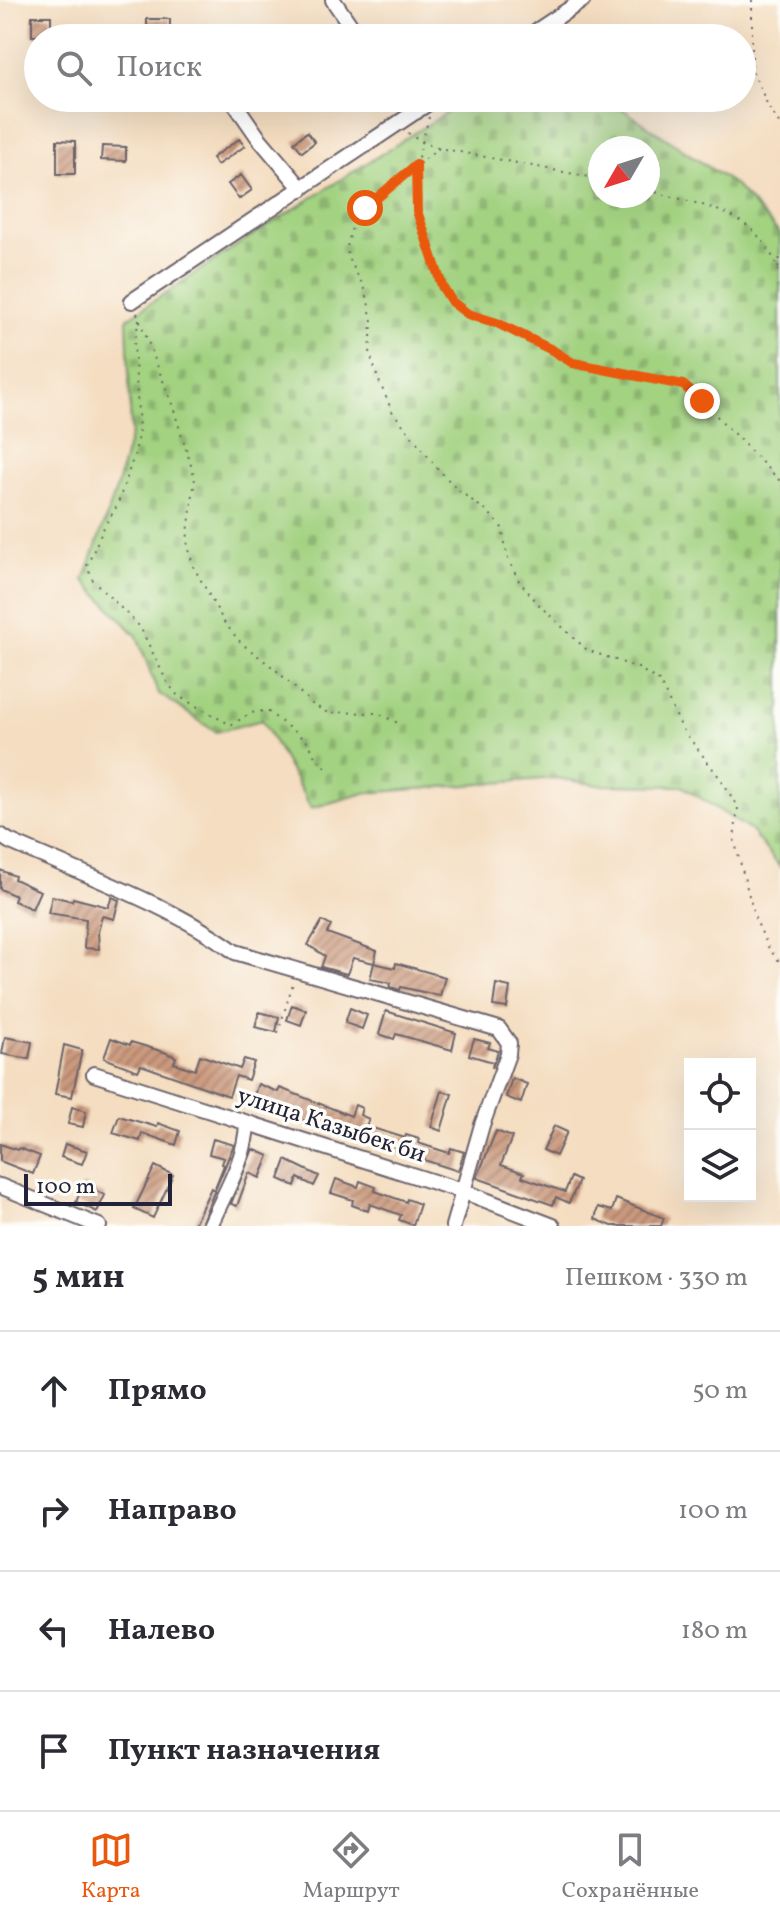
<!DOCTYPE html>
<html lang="ru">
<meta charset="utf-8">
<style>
:root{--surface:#fff;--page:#f2f2f3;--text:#2b2b33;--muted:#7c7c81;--line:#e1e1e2;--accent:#ea580c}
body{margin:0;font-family:Vollkorn,serif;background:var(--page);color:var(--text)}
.controls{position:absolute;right:24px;bottom:24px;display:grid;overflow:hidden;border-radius:0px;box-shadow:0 8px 32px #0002}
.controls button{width:72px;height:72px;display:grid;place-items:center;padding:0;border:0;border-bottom:2px solid var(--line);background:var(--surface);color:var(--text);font:40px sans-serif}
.compass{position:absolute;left:588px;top:136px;width:72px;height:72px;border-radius:50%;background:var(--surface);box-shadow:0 8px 32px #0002;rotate:231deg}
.scale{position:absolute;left:24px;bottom:20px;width:148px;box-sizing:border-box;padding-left:8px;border:4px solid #22223b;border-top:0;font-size:22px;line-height:28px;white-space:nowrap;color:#22223b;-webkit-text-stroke:6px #fdfcf7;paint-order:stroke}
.stop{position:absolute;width:24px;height:24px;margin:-18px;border:6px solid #ea580c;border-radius:50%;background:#fff}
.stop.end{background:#ea580c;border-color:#fff;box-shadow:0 2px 8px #0008}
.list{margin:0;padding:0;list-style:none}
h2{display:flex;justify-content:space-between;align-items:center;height:104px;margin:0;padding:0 32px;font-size:34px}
h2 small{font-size:26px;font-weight:400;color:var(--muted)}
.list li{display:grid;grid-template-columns:52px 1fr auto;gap:24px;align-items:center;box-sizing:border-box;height:120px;padding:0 32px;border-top:2px solid var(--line)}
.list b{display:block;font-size:30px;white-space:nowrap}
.list em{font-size:26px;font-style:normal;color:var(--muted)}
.icon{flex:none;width:44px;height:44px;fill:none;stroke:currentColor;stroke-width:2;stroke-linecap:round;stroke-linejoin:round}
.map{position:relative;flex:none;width:780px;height:1226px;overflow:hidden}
.search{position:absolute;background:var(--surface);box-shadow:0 8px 32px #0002;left:24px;right:24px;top:24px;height:88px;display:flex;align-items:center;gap:20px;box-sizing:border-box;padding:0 28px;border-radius:44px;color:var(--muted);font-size:30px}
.sheet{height:584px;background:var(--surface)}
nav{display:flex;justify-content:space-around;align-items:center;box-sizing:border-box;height:112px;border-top:2px solid var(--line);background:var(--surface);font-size:22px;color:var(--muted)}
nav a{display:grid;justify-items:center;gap:4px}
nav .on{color:var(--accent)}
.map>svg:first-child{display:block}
</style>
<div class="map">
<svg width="780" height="1226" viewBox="0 0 780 1226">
<defs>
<pattern id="cemetery-stones" width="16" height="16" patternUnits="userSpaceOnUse" patternTransform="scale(2)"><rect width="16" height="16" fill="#a3d281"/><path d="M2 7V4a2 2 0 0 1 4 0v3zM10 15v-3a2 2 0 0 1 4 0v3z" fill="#8cb470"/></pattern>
<pattern id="building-hatch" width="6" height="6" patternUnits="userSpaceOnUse" patternTransform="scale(2)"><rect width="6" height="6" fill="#cb997d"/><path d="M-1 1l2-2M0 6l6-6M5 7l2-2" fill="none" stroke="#a47c68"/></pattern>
</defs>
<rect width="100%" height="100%" fill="#fdfcf7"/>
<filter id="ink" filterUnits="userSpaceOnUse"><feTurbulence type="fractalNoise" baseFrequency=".0125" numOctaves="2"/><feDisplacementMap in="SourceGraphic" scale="16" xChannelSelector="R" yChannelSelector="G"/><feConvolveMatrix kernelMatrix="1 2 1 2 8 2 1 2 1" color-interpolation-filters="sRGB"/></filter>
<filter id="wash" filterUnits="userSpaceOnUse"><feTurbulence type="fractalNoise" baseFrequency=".006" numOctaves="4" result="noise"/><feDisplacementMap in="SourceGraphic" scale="32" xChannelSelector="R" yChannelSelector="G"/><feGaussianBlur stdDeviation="1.8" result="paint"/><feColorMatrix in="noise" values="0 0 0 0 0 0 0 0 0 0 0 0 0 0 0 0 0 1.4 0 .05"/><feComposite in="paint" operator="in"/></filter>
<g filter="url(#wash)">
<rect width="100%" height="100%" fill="#f4ddc0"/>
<path fill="url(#cemetery-stones)" stroke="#627a5e" stroke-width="2" fill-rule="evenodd" d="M 470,98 L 606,98 L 735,185 L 780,234 L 780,867 L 751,831 L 682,786 L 598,785 L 556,778 L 365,793 L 311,808 L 262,720 L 216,732 L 158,693 L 137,636 L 84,580 L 115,493 L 131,433 L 127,319 L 242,242 ZM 600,148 L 648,148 L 648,196 L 600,196 Z"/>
<g id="blocks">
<path fill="url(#building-hatch)" d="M 32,16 L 51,16 L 51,36 L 32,36 Z
M 147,19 L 170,19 L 170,35 L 147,38 Z
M 307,132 L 315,142 L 302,152 L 294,142 Z
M 239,139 L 245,146 L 217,165 L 212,158 Z
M 57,140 L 75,141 L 75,174 L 57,174 Z
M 102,146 L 126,147 L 126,161 L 101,160 Z
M 241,175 L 252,190 L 239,199 L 228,184 Z
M 0,870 L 15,876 L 14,879 L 40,891 L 32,909 L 14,901 L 16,896 L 0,889 Z
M 52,896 L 72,901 L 73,898 L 108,907 L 112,897 L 119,900 L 114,919 L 102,916 L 98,932 L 99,949 L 84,948 L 86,919 L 48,913 Z
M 322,921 L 331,926 L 327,933 L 377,951 L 374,963 L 395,968 L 396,963 L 445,977 L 440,996 L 401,987 L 400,990 L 390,987 L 391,983 L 370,979 L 374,963 L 353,958 L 347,974 L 321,967 L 325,956 L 308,945 Z
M 496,984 L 510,987 L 507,1008 L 493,1006 Z
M 292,1005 L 306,1010 L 301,1025 L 287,1020 Z
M 350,1008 L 367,1015 L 362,1029 L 345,1023 Z
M 386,1011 L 456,1033 L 452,1050 L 396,1034 L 394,1039 L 379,1034 Z
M 259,1012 L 279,1017 L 276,1032 L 255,1027 Z
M 5,1037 L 32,1042 L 29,1059 L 2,1054 Z
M 111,1038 L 130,1045 L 131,1042 L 164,1052 L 176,1057 L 174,1063 L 195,1070 L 200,1055 L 240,1069 L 244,1059 L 254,1062 L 248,1080 L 236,1076 L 229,1096 L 141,1065 L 138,1071 L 104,1058 Z
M 474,1039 L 490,1043 L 488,1048 L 498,1051 L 492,1068 L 493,1062 L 469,1055 Z
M 64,1045 L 82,1050 L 72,1097 L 55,1094 Z
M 512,1078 L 527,1084 L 521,1103 L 506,1097 Z
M 258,1084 L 278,1092 L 280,1088 L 351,1116 L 355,1105 L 362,1108 L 360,1115 L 369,1119 L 366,1126 L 405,1138 L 406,1135 L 419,1139 L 418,1143 L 449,1153 L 451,1148 L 464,1152 L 458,1171 L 319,1126 L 295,1117 L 297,1113 L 269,1100 L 267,1108 L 251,1103 Z
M 442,1091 L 452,1094 L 441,1131 L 431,1127 Z
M 72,1107 L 86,1111 L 83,1127 L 68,1124 Z
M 119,1116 L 157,1127 L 158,1123 L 180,1131 L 176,1145 L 142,1133 L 140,1141 L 113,1133 Z
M 554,1126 L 567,1132 L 556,1156 L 543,1150 Z
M 496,1131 L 512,1137 L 501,1165 L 524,1173 L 522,1177 L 565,1192 L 571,1177 L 579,1181 L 569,1203 L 556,1197 L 553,1205 L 477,1178 Z
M 213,1139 L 234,1145 L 233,1147 L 200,1226 L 193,1226 L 211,1188 L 214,1190 L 224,1165 L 222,1164 L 224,1158 L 209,1154 Z
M 0,1144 L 18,1150 L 19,1148 L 40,1156 L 33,1174 L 0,1161 Z
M 65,1144 L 87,1151 L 82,1164 L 61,1157 Z
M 253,1149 L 269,1156 L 260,1178 L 249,1173 L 237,1206 L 231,1204 Z
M 286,1160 L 319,1176 L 314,1186 L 298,1178 L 295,1186 L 279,1179 Z
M 155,1166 L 173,1175 L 153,1218 L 134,1209 Z
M 336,1179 L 358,1187 L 360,1181 L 376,1187 L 375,1191 L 406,1202 L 407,1199 L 420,1204 L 413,1225 L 399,1220 L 401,1215 L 370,1204 L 368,1211 L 352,1205 L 353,1200 L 331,1193 Z
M 83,1185 L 105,1195 L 97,1212 L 76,1202 Z
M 616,1199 L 664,1218 L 661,1226 L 612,1226 L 595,1219 L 598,1207 L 612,1211 Z"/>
</g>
</g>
<g filter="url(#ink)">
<use href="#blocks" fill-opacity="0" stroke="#6c636a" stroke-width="2"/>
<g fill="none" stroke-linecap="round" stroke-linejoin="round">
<defs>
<path id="minor" d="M 333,0 L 359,38
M 526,38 L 583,0
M 231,98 L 258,137 L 302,189
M 401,98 L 416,112
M 132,301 L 436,98
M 0,835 L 9,841 C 82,874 172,905 235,952 L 499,1029 L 509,1043 L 508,1054 L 482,1125 L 453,1226
M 94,1074 L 462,1191 L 553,1226
M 0,1186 L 99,1226
M 210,1226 C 224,1193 246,1160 247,1123"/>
</defs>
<use href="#minor" stroke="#6c636a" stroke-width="18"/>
<path stroke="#6c636a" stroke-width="2" stroke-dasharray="2 6" stroke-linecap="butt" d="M 752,0 L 752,70 L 769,108 L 780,125
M 429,117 L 416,165 L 417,211 L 442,286 L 452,302 L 468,314 L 497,323 L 552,350 L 573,363 L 683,385 L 702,401 L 780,481
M 408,133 L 421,142 L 439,148 L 600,179
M 439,148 L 365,208 L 352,227 L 347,247 L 348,257 L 366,291 L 372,321 L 370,354 L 379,381 L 392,411 L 438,469 L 458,490 L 489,513 L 502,528 L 508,559 L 519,581 L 541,607 L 587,650 L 638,668 L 659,681 L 683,730 L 723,782 L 738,808 L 734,839 L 755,918 L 769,949 L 780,962
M 648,190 C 704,207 762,210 780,277
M 778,268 L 780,257
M 137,313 L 172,404 L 195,478 L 187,541 L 193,566 L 224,622 L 241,643 L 275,669 L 312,704 L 326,712 L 377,713 L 402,725
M 139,319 L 134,345 L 139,429 L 135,453 L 117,506 L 104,527 L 87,566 L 92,579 L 140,627 L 167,682 L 178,696 L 231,725 L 251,713 L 267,711 L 309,743 L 315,757 L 328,769
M 278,1033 L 293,983"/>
<use href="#minor" stroke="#fff" stroke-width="14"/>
</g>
</g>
<g fill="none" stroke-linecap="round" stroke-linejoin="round" filter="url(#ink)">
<path stroke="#ea580c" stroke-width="10" d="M 365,208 L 416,165 L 417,211 L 442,286 L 452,302 L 468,314 L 497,323 L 552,350 L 573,363 L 683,385 L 702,401"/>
</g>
<g text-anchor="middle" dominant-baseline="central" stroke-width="7" stroke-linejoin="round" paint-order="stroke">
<g font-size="24" fill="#22223b" stroke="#fdfcf7">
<text transform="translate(331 1126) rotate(18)">улица Казыбек би</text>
</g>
</g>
</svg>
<div class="controls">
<button><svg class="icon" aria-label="locate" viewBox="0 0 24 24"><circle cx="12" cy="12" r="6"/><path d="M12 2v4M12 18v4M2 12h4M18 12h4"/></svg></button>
<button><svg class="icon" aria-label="layers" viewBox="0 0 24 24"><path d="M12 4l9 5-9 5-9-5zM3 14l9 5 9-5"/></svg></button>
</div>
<svg class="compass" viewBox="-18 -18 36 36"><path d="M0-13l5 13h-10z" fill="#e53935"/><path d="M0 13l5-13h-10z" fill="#7c7c81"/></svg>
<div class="scale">100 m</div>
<div class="stop" style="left:365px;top:208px"></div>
<div class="stop end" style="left:702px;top:401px"></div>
<div class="search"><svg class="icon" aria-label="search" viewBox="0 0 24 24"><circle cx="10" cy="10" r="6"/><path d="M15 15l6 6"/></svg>Поиск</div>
</div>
<section class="sheet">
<h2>5 мин<small>Пешком · 330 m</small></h2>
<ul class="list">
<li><svg class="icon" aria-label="ahead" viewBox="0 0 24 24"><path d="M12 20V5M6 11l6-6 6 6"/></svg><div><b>Прямо</b></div><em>50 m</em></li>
<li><svg class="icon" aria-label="right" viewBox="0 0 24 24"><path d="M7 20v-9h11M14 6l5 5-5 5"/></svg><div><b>Направо</b></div><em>100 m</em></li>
<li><svg class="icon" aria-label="left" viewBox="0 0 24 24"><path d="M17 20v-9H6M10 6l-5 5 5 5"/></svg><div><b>Налево</b></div><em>180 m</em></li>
<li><svg class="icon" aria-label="arrive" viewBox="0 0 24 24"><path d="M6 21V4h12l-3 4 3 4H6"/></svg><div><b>Пункт назначения</b></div></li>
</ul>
</section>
<nav>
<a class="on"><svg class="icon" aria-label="map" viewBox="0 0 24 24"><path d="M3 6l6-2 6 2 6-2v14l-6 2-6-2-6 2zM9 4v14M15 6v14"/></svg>Карта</a>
<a><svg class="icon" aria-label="directions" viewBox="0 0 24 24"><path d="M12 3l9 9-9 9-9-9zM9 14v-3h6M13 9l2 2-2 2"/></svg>Маршрут</a>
<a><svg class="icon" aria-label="saved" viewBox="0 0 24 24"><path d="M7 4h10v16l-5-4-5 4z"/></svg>Сохранённые</a>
</nav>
